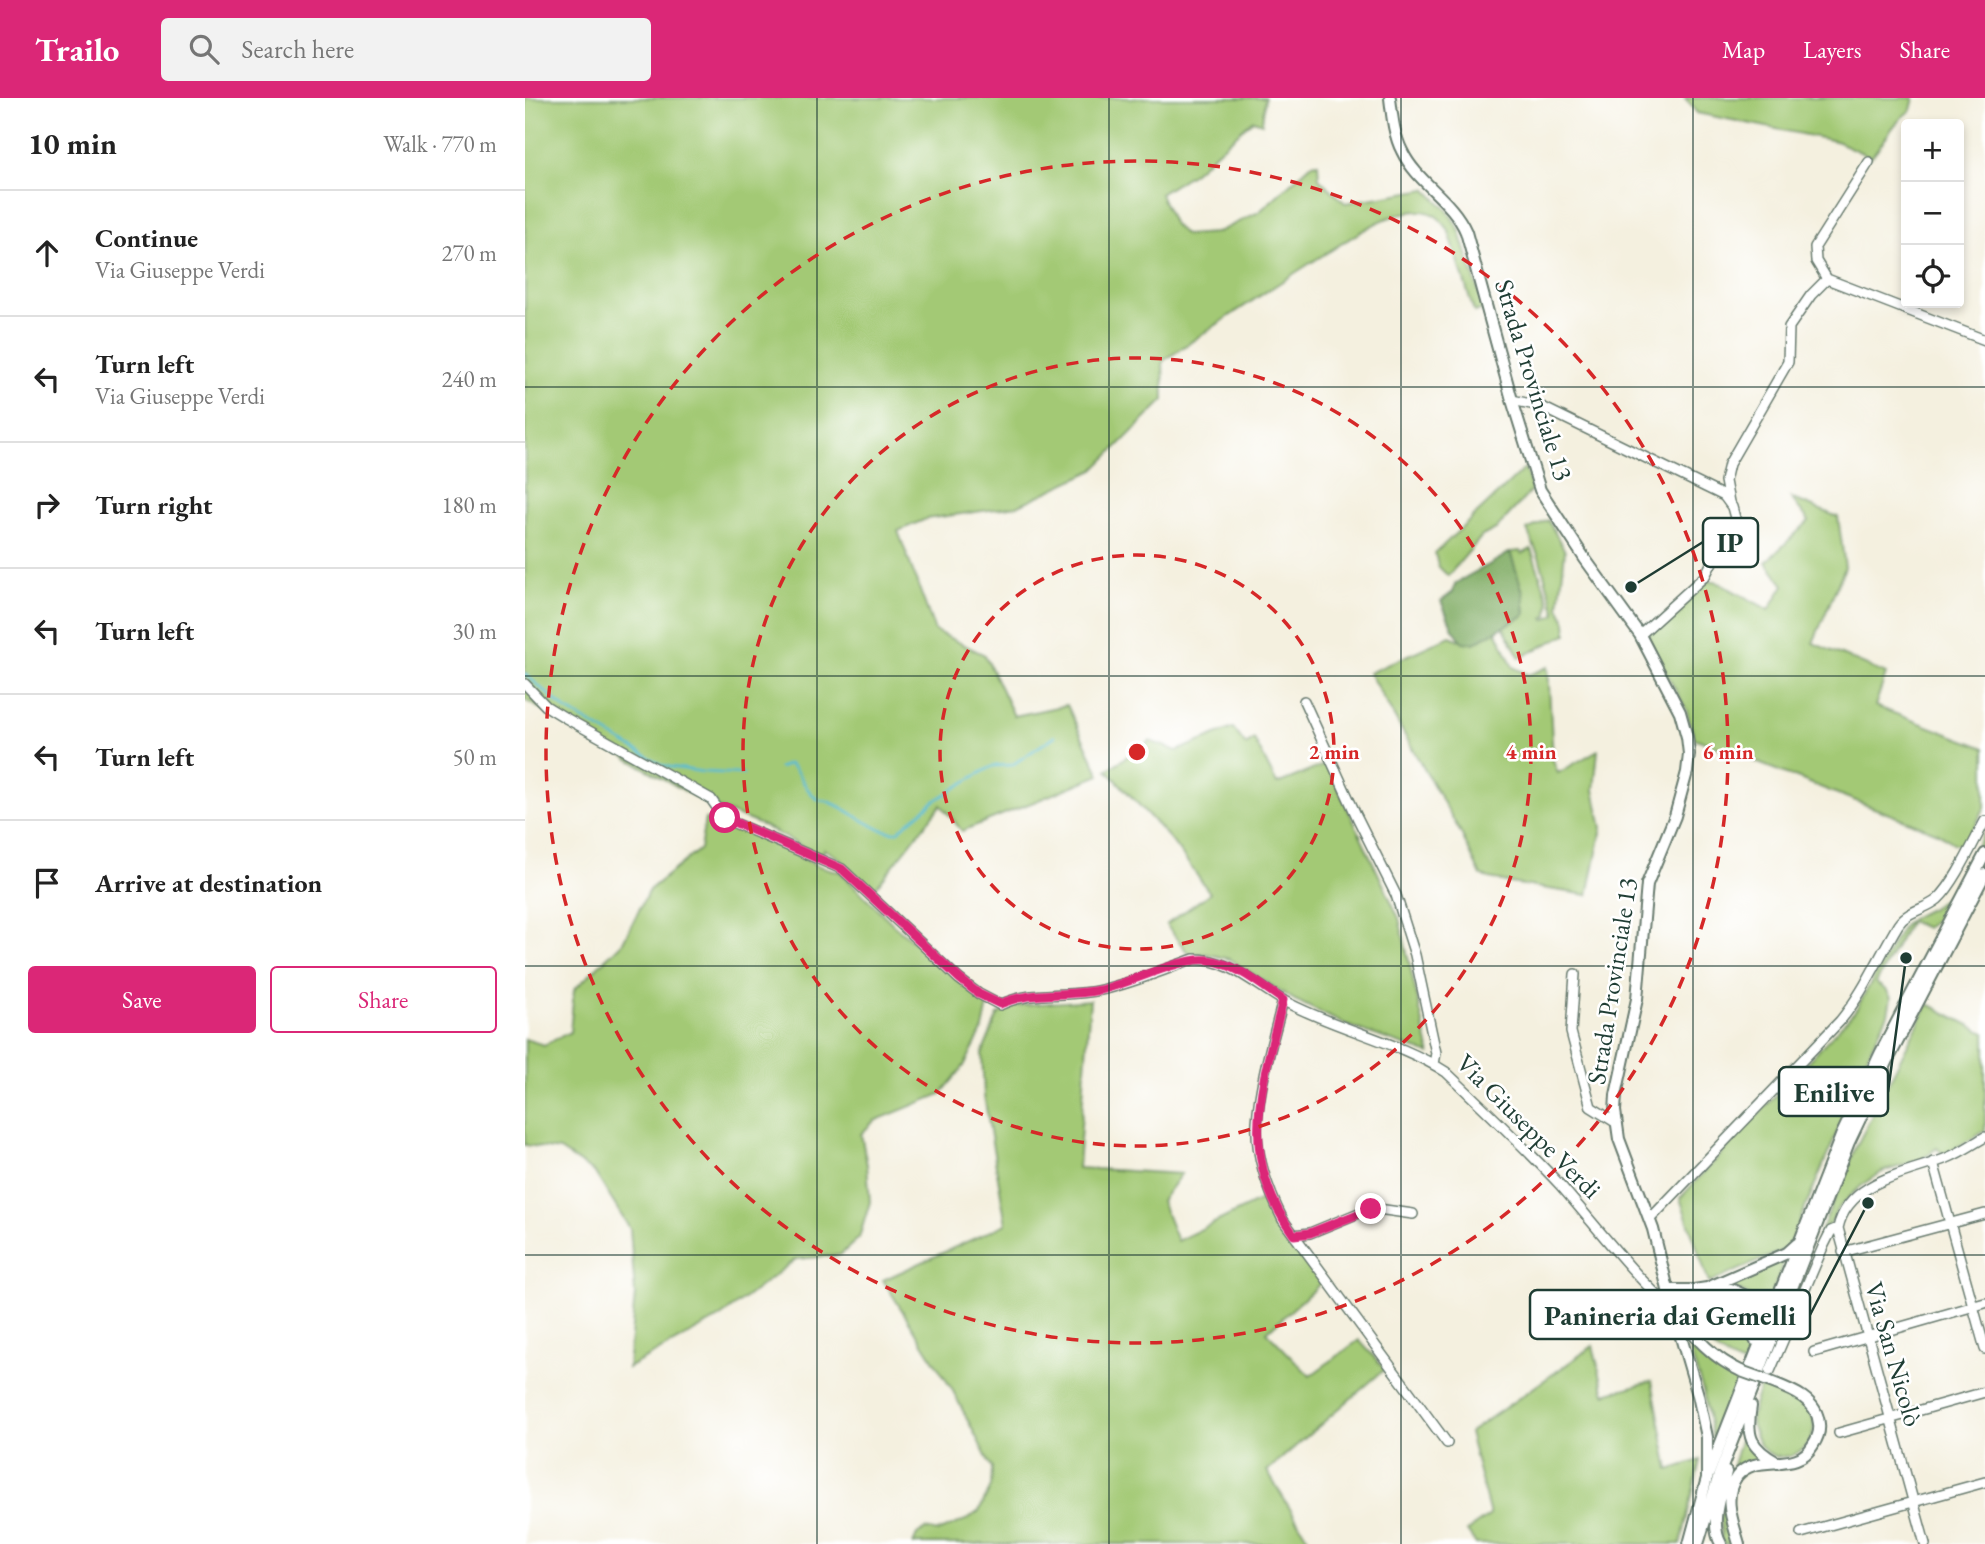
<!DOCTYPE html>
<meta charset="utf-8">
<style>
:root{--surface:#fff;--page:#f2f2f2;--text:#222;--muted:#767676;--line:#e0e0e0;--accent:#db2777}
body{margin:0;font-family:"EB Garamond",serif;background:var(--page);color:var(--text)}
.controls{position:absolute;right:21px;top:21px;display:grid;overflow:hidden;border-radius:7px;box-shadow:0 4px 10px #0003}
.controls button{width:63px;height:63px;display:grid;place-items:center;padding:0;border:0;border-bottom:2px solid var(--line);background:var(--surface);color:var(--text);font:35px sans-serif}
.stop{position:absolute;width:21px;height:21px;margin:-16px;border:5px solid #db2777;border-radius:50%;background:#fff}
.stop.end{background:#db2777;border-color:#fff;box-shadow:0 2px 7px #0008}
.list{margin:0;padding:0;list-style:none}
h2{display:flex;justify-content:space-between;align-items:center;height:91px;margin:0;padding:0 28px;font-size:30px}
h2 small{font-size:23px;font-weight:400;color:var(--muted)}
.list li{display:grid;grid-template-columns:46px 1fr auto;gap:21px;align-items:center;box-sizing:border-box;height:126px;padding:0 28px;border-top:2px solid var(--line)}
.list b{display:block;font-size:26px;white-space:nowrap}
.list p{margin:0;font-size:23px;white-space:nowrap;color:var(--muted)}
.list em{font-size:23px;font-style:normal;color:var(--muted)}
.actions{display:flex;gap:14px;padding:21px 28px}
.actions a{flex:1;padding:16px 0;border:2px solid var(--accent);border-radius:7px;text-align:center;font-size:24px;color:var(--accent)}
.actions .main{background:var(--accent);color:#fff}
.icon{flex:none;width:38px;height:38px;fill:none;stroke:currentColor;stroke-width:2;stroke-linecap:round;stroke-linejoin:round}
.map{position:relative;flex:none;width:1460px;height:1446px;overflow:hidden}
header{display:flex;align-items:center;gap:42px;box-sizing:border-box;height:98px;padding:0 35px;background:var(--accent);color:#fff}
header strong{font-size:33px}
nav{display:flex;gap:38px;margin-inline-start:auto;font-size:24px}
.search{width:490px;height:63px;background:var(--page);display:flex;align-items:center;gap:18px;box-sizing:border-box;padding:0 24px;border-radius:7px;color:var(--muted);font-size:26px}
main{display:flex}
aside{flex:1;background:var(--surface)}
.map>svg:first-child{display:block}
</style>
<header>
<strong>Trailo</strong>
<div class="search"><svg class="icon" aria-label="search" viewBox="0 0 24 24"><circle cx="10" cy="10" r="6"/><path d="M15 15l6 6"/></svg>Search here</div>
<nav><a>Map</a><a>Layers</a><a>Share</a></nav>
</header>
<main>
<aside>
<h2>10 min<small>Walk · 770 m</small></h2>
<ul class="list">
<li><svg class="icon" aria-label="ahead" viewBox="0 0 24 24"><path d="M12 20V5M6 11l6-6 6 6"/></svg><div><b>Continue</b><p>Via Giuseppe Verdi</p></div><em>270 m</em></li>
<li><svg class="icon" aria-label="left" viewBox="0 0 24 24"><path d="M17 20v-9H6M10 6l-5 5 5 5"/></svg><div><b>Turn left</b><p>Via Giuseppe Verdi</p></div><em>240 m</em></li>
<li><svg class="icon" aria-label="right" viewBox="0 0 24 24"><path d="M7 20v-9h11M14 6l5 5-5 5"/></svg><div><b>Turn right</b></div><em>180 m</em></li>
<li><svg class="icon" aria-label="left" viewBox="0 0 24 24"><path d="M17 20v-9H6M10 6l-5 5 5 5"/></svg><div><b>Turn left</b></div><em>30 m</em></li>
<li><svg class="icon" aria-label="left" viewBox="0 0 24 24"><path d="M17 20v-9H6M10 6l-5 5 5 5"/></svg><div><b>Turn left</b></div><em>50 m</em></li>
<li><svg class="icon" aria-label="arrive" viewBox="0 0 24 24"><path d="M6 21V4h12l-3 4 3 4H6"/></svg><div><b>Arrive at destination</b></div></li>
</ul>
<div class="actions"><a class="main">Save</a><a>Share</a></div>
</aside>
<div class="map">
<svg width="1460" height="1446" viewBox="0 0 1460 1446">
<rect width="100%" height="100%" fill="#fff"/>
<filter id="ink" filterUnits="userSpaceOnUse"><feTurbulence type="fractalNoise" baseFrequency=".0143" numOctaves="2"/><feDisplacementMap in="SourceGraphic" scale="14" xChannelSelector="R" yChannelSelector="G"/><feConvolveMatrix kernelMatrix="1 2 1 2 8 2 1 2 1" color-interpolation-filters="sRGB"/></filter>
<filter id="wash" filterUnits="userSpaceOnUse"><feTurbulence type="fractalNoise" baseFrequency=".00686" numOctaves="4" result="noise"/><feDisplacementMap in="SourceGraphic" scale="28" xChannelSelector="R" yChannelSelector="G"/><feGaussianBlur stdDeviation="1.57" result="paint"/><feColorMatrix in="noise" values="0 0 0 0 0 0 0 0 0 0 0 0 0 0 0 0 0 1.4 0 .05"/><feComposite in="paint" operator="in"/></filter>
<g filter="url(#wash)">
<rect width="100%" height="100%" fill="#f4f0df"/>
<path fill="#a3c974" stroke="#618354" stroke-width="2" d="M 0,0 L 740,0 L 737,25 L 728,22 L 668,75 L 635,96 L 649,127 L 660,137 L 691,135 L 734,114 L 787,66 L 793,65 L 794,80 L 820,105 L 901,91 L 922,112 L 934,131 L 959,211 L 949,214 L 923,131 C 915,120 907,112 892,113 C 859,115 828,139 800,156 C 745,190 691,227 638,263 L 639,302 L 569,372 L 492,408 L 401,421 L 373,433 L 410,533 L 460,557 L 489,618 L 542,607 L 575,677 L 437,733 L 416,707 L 348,793 L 314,760 L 299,751 L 298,755 L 287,754 L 239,728 L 183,706 L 0,602 Z
M 1160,0 L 1389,0 L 1386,12 C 1368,24 1360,43 1346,59 L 1311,43 L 1172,15 Z
M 1000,370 L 1007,392 L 971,431 L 957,438 L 923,478 L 913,468 L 910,455 Z
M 1266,400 L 1313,419 L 1320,469 L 1288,545 L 1361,576 L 1350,608 L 1460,650 L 1460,709 L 1441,745 L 1430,746 L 1413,735 L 1169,640 L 1161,611 L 1123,542 C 1125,522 1166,496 1182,483 L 1190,483 L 1244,512 L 1259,487 L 1241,464 L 1284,423 Z
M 1023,422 L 1040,453 L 1034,508 L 1041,524 L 1042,536 L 995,560 L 978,528 L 1000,517 L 998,494 L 985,454 L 995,453 L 997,456 L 1006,451 L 1024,504 L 1023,517 L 1019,520 L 1020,522 L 1031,516 L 1014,459 L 1002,432 Z
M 971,532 L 988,569 L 1003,577 L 1023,569 L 1028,662 L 1033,675 L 1073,652 L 1069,692 L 1077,730 L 1063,797 L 985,785 L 956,778 L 936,735 L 844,575 L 925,538 C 947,548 951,544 971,532 Z
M 708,630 L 721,647 L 729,641 L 752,686 L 802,666 L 874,820 L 905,956 L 821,927 L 770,902 L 704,861 L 682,856 L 663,855 L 641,827 L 685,795 L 646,742 L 582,672 L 625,643 L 652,653 Z
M 180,721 L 228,736 L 294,768 L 315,774 L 369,827 L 463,907 L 458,931 L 439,968 L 416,996 L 349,1023 L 336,1036 L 342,1067 L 345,1104 L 334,1140 L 315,1157 L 271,1161 L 194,1220 L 103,1270 L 110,1196 L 105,1131 L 70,1075 L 35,1052 L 0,1047 L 0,941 L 19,947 L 45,934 L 49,892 L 98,844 L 124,792 L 175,751 Z
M 1460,733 L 1460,741 L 1416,817 L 1401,830 L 1385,823 L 1351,885 L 1362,893 L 1366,900 L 1363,916 L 1328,986 L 1319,1018 L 1265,1146 L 1259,1152 L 1184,1185 L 1155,1100 L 1330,913 L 1378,828 C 1388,816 1404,814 1415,804 C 1434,789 1448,754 1460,733 Z
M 565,902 L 553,1070 L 656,1076 L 636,1103 L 652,1143 L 740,1100 L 753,1124 L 797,1184 L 742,1234 L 785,1278 L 834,1242 L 860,1271 L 742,1373 L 786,1445 L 784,1446 L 388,1446 L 392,1437 L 401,1431 L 413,1434 L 443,1421 L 454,1413 L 466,1389 L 467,1370 L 428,1293 L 358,1182 L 481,1126 L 459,998 L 457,956 L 473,917 L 486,908 Z
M 1403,906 L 1460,935 L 1460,1033 L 1424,1054 L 1417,1055 L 1412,1050 L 1395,1062 L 1357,1074 L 1335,1089 L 1312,1111 L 1297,1145 L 1292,1143 L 1331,1049 Z
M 1261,1159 L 1236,1224 C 1232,1195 1222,1194 1195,1188 Z
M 1208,1194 L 1225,1206 L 1230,1227 L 1219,1267 C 1203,1262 1188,1252 1177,1238 C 1165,1224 1175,1203 1191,1196 C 1195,1194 1203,1194 1208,1194 Z
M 1158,1231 C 1173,1253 1191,1267 1214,1278 L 1189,1346 L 1178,1293 Z
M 1068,1248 L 1080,1296 L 1127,1283 L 1144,1372 L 1175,1362 L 1156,1446 L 951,1446 L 942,1433 L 965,1417 L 944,1335 Z
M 1236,1287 C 1248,1292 1266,1295 1276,1304 C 1317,1337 1250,1388 1231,1339 C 1230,1335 1226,1328 1226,1324 C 1225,1313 1233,1297 1236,1287 Z
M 1219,1329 L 1221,1338 L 1238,1361 L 1202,1387 Z
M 1199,1409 L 1210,1446 L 1199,1446 L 1196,1441 L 1196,1410 Z"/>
<path fill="#82ad66" stroke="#50754d" stroke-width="2" d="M 985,454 L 998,494 L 1000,517 L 949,545 L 938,544 L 928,531 L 916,503 L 928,494 L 930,486 C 947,474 967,467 985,454 Z"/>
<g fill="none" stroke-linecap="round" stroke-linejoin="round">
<path stroke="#55bbd3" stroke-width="2.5" d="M 0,576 L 40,611 L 139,668 L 178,674 L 218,676
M 254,670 L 264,666 C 276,674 279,691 291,700 C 298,705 294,701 302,703 C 324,710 349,735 372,734 L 408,704 L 445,681 L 468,668 L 487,667 L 530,638"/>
</g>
</g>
<g filter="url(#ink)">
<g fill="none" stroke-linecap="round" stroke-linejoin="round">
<defs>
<path id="minor" d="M 1302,181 L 1460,242
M 1302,181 L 1291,163 L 1290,149 L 1344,64
M 987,302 L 1015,308 L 1199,398 L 1207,409 L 1210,420 L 1180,478 L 1115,537
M 1204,404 L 1200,383 L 1204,366 L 1263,264 L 1264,229 L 1286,197 L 1302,181
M 0,586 L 21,608 L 39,619 L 186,701 L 200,721 L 317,771 L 434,881 L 454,896 L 475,907 C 507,891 543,900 576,892 C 607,885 638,872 669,861 C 705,861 729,886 759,903 C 811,931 873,943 921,974 C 960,1011 999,1048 1036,1088 C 1073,1130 1106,1175 1148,1212
M 779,603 L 832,719 L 871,797 L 890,857 L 911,955 L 909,966
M 1050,876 L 1046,934 L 1066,1009 L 1090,1024
M 758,902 C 748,942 735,983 732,1024 C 730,1058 743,1092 758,1122 L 922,1345
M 1408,1064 L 1460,1251
M 1125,1121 L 1315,923 C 1339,894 1353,860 1373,827 C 1383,812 1400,812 1413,801 C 1430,785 1448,745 1460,723
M 769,1137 L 785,1135 L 846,1110 L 888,1116
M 1318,1154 L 1460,1116
M 1289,1254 L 1460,1205
M 1245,1273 L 1298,1149 L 1306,1133 L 1313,1130
M 1314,1335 L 1460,1294
M 1276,1435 L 1460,1384
M 1400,1446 L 1313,1130 C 1323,1082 1384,1075 1422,1060 C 1435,1055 1448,1046 1460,1039"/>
<path id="major" d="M 865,0 C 867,17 869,38 877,53 C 892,85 927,101 941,134 L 987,302 L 1015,392 L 1060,461 L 1115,537 L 1155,614 L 1162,639 L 1164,656 L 1162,674 L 1150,718 L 1122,786 L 1112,901 L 1091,997 L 1090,1013 L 1094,1041 L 1128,1131 L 1148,1212 L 1173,1297 L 1182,1339 L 1182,1380
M 1143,1192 L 1169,1192 L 1182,1190 L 1262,1155 L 1272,1146
M 1170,1207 L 1191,1192 L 1206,1191 L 1219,1197 L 1232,1216 L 1230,1242
M 1152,1217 C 1172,1241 1188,1260 1216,1273
M 1226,1308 C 1221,1338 1225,1350 1253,1365
M 1164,1446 L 1182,1380 L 1316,1038 L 1356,954 L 1460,756
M 1173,1446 L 1194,1377 L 1324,1044 L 1365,958 L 1460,776
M 1196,1446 C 1184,1424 1196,1397 1201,1374
M 1214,1446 C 1208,1424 1197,1399 1212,1378 C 1232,1353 1271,1377 1288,1347 C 1292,1341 1295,1333 1294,1326 C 1292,1298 1260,1290 1238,1281"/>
</defs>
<use href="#minor" stroke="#6a7c70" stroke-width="12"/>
<use href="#major" stroke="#6a7c70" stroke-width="14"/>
<use href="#minor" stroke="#fff" stroke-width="9"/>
<use href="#major" stroke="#fff" stroke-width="10"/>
<defs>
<path id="major-bridge" d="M 1216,1273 L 1238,1281"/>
</defs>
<use href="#major-bridge" stroke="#6a7c70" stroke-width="14" stroke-linecap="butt"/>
<use href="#major-bridge" stroke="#fff" stroke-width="10"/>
</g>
</g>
<g fill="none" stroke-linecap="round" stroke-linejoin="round" filter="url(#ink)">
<path stroke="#db2777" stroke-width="9" d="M 200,720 L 317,771 L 435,881 L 454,896 L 475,906 C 506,892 542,899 575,892 C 603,886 658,858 683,862 C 710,865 736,887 758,902 C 737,987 711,1059 769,1137 L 785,1135 L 846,1111"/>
</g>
<path fill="none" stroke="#1f3d34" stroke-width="2" stroke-opacity="0.55" d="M 292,0 L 292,1446M 584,0 L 584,1446M 876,0 L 876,1446M 1168,0 L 1168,1446M 0,289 L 1460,289M 0,578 L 1460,578M 0,868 L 1460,868M 0,1157 L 1460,1157"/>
<g fill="none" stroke="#d62828" stroke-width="3.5" stroke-dasharray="12 9">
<circle cx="612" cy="654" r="197"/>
<circle cx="612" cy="654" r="394"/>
<circle cx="612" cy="654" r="591"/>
</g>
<g text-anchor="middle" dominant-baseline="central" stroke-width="5" stroke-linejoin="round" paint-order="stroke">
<g font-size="26" fill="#1f3d34" stroke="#fff">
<text transform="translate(1009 282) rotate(73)">Strada Provinciale 13</text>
<text transform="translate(1087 883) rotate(-81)">Strada Provinciale 13</text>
<text transform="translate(1004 1028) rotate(45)">Via Giuseppe Verdi</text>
<text transform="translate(1369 1256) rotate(74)">Via San Nicolò</text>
</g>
</g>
<circle cx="612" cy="654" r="10" fill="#d62828" stroke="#fff" stroke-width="3.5"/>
<g font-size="21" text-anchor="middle" font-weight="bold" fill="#d62828" stroke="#fff" stroke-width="5" stroke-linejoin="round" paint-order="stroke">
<text x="809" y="661">2 min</text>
<text x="1006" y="661">4 min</text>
<text x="1203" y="661">6 min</text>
</g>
<path fill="none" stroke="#1f3d34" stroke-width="2.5" d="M1106 489L1178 444M1381 860L1363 994M1343 1105L1285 1217"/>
<g fill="#1f3d34" stroke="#fff" stroke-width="2.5">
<circle cx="1106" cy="489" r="7"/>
<circle cx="1381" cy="860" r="7"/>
<circle cx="1343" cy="1105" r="7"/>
</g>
<g fill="#fff" stroke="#1f3d34" stroke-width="2.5">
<rect x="1178" y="420" width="55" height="49" rx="7"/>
<rect x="1254" y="969" width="109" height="49" rx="7"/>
<rect x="1005" y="1192" width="280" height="49" rx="7"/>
</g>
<g font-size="28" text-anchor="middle" font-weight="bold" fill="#1f3d34">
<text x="1205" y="454">IP</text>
<text x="1309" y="1004">Enilive</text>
<text x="1145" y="1227">Panineria dai Gemelli</text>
</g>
</svg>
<div class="controls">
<button>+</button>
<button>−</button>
<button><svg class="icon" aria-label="locate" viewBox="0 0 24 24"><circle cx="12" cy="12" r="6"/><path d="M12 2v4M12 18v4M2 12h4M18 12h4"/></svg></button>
</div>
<div class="stop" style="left:200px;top:720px"></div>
<div class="stop end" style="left:846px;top:1111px"></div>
</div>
</main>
